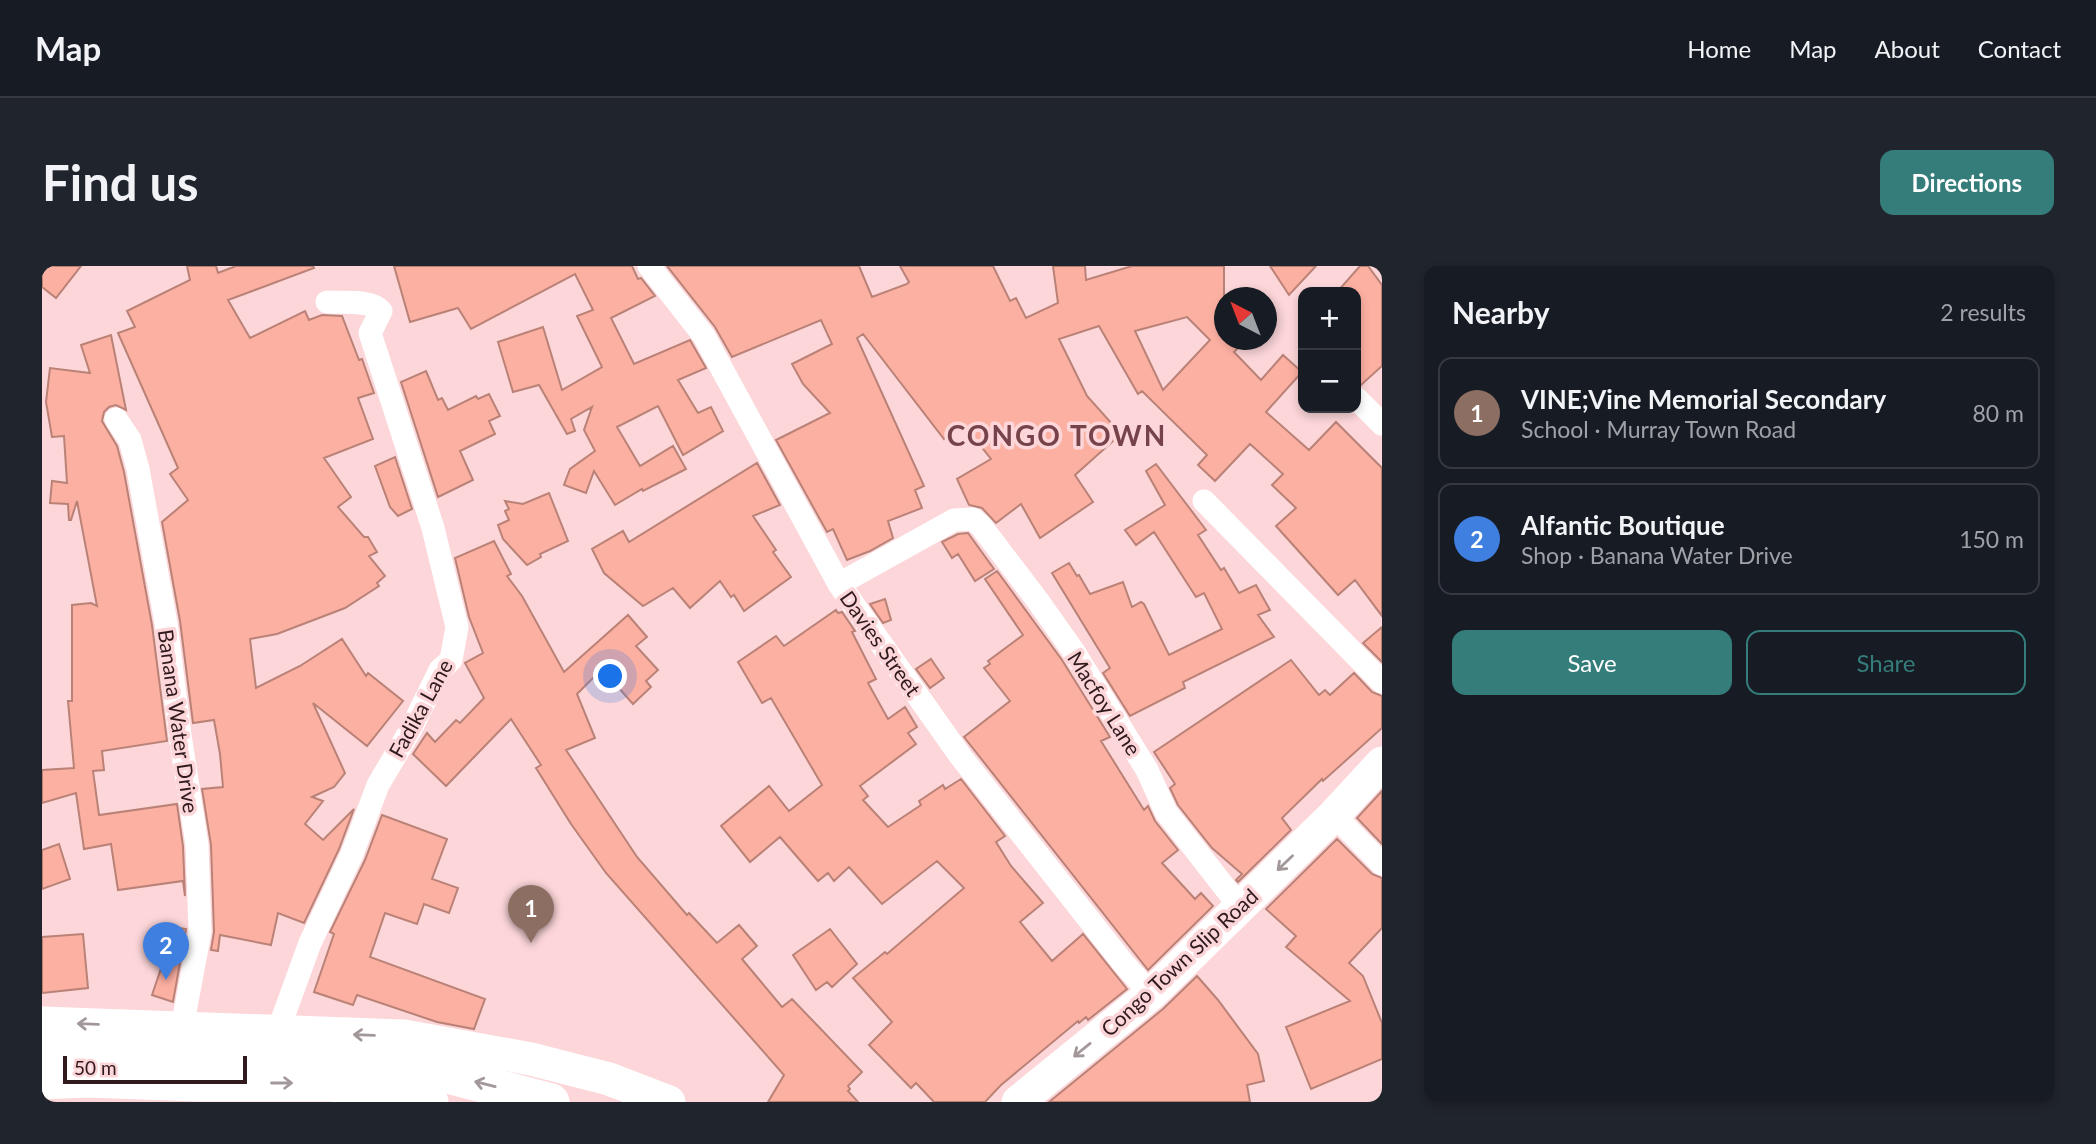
<!DOCTYPE html>
<meta charset="utf-8">
<style>
:root{--surface:#171b24;--page:#20242c;--text:#f1f3f6;--muted:#9ea1a6;--line:#363941;--accent:#357d7a}
body{margin:0;font-family:Lato,sans-serif;background:var(--page);color:var(--text)}
.controls{position:absolute;right:21px;top:21px;display:grid;overflow:hidden;border-radius:14px;box-shadow:0 4px 10px #0003}
.controls button{width:63px;height:63px;display:grid;place-items:center;padding:0;border:0;border-bottom:2px solid var(--line);background:var(--surface);color:var(--text);font:35px sans-serif}
.compass{position:absolute;left:1172px;top:21px;width:63px;height:63px;border-radius:50%;background:var(--surface);box-shadow:0 4px 10px #0003;rotate:318deg}
.scale{position:absolute;left:21px;bottom:18px;width:184px;box-sizing:border-box;padding-left:7px;border:4px solid #301a1d;border-top:0;font-size:19px;line-height:24px;white-space:nowrap;color:#301a1d;-webkit-text-stroke:5px #fcd6d9;paint-order:stroke}
.you{position:absolute;left:569px;top:411px;width:24px;height:24px;margin:-18px;border:5px solid #fff;border-radius:50%;background:#1a73e8;box-shadow:0 0 0 10px #1a73e833}
.badge{display:grid;place-items:center;width:46px;height:46px;border-radius:50%;background:var(--accent);color:#fff;font-size:23px;font-weight:700}
.pin{position:absolute;translate:-50% -58px;filter:drop-shadow(0 2px 4px #0008)}
.pin::after{content:'';position:absolute;top:37px;width:24px;height:21px;background:inherit;clip-path:polygon(0 0,100% 0,50% 100%)}
.list{margin:0;padding:0;list-style:none}
h2{display:flex;justify-content:space-between;align-items:center;height:91px;margin:0;padding:0 28px;font-size:30px}
h2 small{font-size:23px;font-weight:400;color:var(--muted)}
.list li{display:grid;grid-template-columns:46px 1fr auto;gap:21px;align-items:center;box-sizing:border-box;height:112px;margin:0 14px 14px;padding:0 14px;border:2px solid var(--line);border-radius:14px}
.list b{display:block;font-size:26px;white-space:nowrap}
.list p{margin:0;font-size:23px;white-space:nowrap;color:var(--muted)}
.list em{font-size:23px;font-style:normal;color:var(--muted)}
.actions{display:flex;gap:14px;padding:21px 28px}
.actions a{flex:1;padding:16px 0;border:2px solid var(--accent);border-radius:14px;text-align:center;font-size:24px;color:var(--accent)}
.actions .main{background:var(--accent);color:#fff}
.map{position:relative;flex:none;width:1340px;height:836px;overflow:hidden;border-radius:14px}
header{display:flex;align-items:center;gap:42px;box-sizing:border-box;height:98px;padding:0 35px;background:var(--surface);border-bottom:2px solid var(--line)}
header strong{font-size:33px}
nav{display:flex;gap:38px;margin-inline-start:auto;font-size:24px}
.intro{display:flex;align-items:center;justify-content:space-between;box-sizing:border-box;height:168px;padding:0 42px}
h1{margin:0;font-size:49px}
.button{padding:18px 32px;border-radius:14px;background:var(--accent);color:#fff;font-size:24px;font-weight:700}
main{display:flex;gap:42px;padding:0 42px}
aside{flex:1;background:var(--surface);border-radius:14px;box-shadow:0 4px 10px #0003}
.map>svg:first-child{display:block}
</style>
<header>
<strong>Map</strong>
<nav><a>Home</a><a>Map</a><a>About</a><a>Contact</a></nav>
</header>
<div class="intro"><h1>Find us</h1><a class="button">Directions</a></div>
<main>
<div class="map">
<svg width="1340" height="836" viewBox="0 0 1340 836">
<rect width="100%" height="100%" fill="#fcd6d9"/>
<path fill="#fcb0a2" stroke="#ba8277" stroke-width="2" fill-rule="evenodd" d="M 0,0 L 39,0 L 14,32 L 0,21 Z
M 145,0 L 174,0 L 176,7 L 194,0 L 271,0 L 272,2 L 186,34 L 208,72 L 263,45 L 267,54 L 280,49 L 300,50 L 317,94 L 320,93 L 332,127 L 316,132 L 331,173 L 282,192 L 309,231 L 296,241 L 322,271 L 326,271 L 335,286 L 327,290 L 343,310 L 335,317 L 337,320 L 303,342 L 235,368 L 208,373 L 214,422 L 258,400 L 300,373 L 324,410 L 326,407 L 361,435 L 325,480 L 271,437 L 303,507 L 292,521 L 270,531 L 281,535 L 263,558 L 281,574 L 312,543 L 297,583 L 262,657 L 236,647 L 229,679 L 178,669 L 176,685 L 169,684 L 172,666 L 169,579 L 160,523 L 181,521 L 178,488 L 172,454 L 151,457 L 138,355 L 120,256 L 146,234 L 128,208 L 136,202 L 76,67 L 93,61 L 85,45 L 148,14 Z
M 352,0 L 590,0 L 596,13 L 599,12 L 613,30 L 569,52 L 592,98 L 648,74 L 664,102 L 636,114 L 656,147 L 669,141 L 681,165 L 641,189 L 616,140 L 575,161 L 598,200 L 631,180 L 644,203 L 601,225 L 600,223 L 573,239 L 552,205 L 544,227 L 522,219 L 528,203 L 553,185 L 542,164 L 550,141 L 529,153 L 533,165 L 525,168 L 497,119 L 471,126 L 456,76 L 501,61 L 520,124 L 560,101 L 535,50 L 551,44 L 533,8 L 429,63 L 416,42 L 368,56 Z
M 625,0 L 817,0 L 830,31 L 865,18 L 867,16 L 858,0 L 951,0 L 968,35 L 974,32 L 984,52 L 1016,37 L 1011,0 L 1043,0 L 1044,14 L 1090,0 L 1182,0 L 1182,74 L 1204,74 L 1192,86 L 1219,114 L 1241,89 L 1260,106 L 1224,146 L 1267,184 L 1294,156 L 1340,202 L 1340,350 L 1313,314 L 1296,329 L 1234,260 L 1254,242 L 1230,219 L 1241,208 L 1208,178 L 1173,215 L 1156,199 L 1165,189 L 1100,125 L 1096,128 L 1057,60 L 1017,73 L 1045,130 L 1079,168 L 1033,209 L 1051,236 L 998,272 L 979,238 L 954,257 L 940,242 L 927,239 L 915,213 L 949,193 L 921,158 L 902,173 L 821,68 L 815,72 L 882,220 L 873,224 L 880,242 L 846,255 L 851,272 L 828,285 L 805,294 L 791,263 L 785,266 L 734,174 L 788,147 L 761,118 L 750,98 L 790,78 L 779,54 L 690,91 L 673,61 ZM 1145,51 L 1168,74 L 1121,124 L 1093,65 Z
M 1228,0 L 1274,0 L 1247,29 Z
M 1318,0 L 1326,0 L 1340,19 L 1340,100 L 1319,119 L 1314,118 L 1314,26 L 1295,26 Z
M 69,69 L 84,144 L 74,139 L 67,141 L 62,146 L 60,155 L 75,180 L 82,206 L 110,359 L 125,475 L 60,485 L 62,504 L 51,505 L 57,549 L 135,538 L 141,580 L 143,630 L 141,615 L 76,624 L 69,578 L 42,583 L 34,527 L 0,537 L 0,504 L 32,502 L 26,435 L 30,435 L 30,339 L 49,337 L 55,340 L 35,235 L 29,254 L 27,254 L 26,238 L 8,237 L 10,215 L 25,217 L 22,170 L 10,171 L 4,136 L 8,102 L 48,107 L 39,79 Z
M 384,105 L 396,134 L 400,132 L 406,144 L 434,130 L 436,133 L 447,128 L 458,150 L 447,155 L 453,168 L 418,185 L 431,214 L 396,231 L 359,116 Z
M 353,191 L 370,243 L 356,250 L 348,241 L 333,200 Z
M 715,197 L 738,239 L 711,250 L 734,284 L 731,286 L 749,311 L 702,345 L 692,329 L 689,331 L 678,315 L 648,342 L 631,322 L 601,340 L 562,307 L 550,283 L 581,265 L 587,276 Z
M 1114,198 L 1164,264 L 1156,269 L 1179,304 L 1182,302 L 1197,327 L 1214,319 L 1228,344 L 1216,349 L 1232,371 L 1141,416 L 1143,422 L 1088,450 L 1061,407 L 1068,402 L 1010,307 L 1027,297 L 1035,310 L 1037,309 L 1048,328 L 1081,316 L 1090,341 L 1099,336 L 1102,338 L 1127,389 L 1180,363 L 1162,327 L 1154,331 L 1112,266 L 1094,279 L 1083,264 L 1123,239 L 1104,205 Z
M 507,227 L 526,275 L 498,288 L 499,291 L 485,299 L 461,273 L 456,259 L 467,254 L 463,245 L 467,243 L 463,235 L 481,238 Z
M 926,267 L 952,303 L 933,315 L 916,288 L 910,292 L 900,276 L 916,268 Z
M 452,275 L 469,308 L 465,310 L 480,330 L 522,406 L 586,349 L 605,371 L 594,380 L 616,404 L 604,415 L 609,421 L 591,438 L 560,403 L 535,428 L 553,472 L 524,484 L 595,591 L 645,649 L 647,647 L 675,677 L 697,659 L 715,680 L 700,693 L 740,741 L 750,733 L 820,806 L 806,820 L 808,823 L 806,825 L 816,836 L 726,836 L 742,809 L 564,607 L 529,558 L 494,502 L 499,499 L 469,453 L 404,520 L 371,488 L 385,467 L 393,476 L 414,454 L 418,457 L 442,432 L 423,397 L 441,387 L 427,351 L 413,292 Z
M 955,305 L 1020,394 L 1068,471 L 1059,475 L 1102,544 L 1106,540 L 1113,555 L 1136,584 L 1120,597 L 1153,633 L 1159,627 L 1171,640 L 1106,704 L 922,471 L 968,435 L 942,402 L 948,398 L 946,395 L 981,369 L 943,313 Z
M 843,333 L 849,354 L 841,357 L 828,338 Z
M 794,344 L 796,347 L 800,346 L 813,365 L 810,366 L 834,413 L 826,417 L 846,453 L 863,441 L 875,461 L 866,467 L 874,478 L 818,520 L 826,530 L 821,534 L 846,561 L 879,539 L 877,535 L 901,519 L 903,523 L 919,513 L 963,570 L 954,576 L 969,600 L 1001,637 L 978,656 L 1010,695 L 1041,668 L 1085,723 L 1046,754 L 1044,751 L 1037,757 L 1036,755 L 959,819 L 943,836 L 892,836 L 874,817 L 869,822 L 827,779 L 850,756 L 811,712 L 843,686 L 845,688 L 922,622 L 895,595 L 840,638 L 807,601 L 792,615 L 786,607 L 776,615 L 738,571 L 708,596 L 679,560 L 727,520 L 747,545 L 780,519 L 729,432 L 720,437 L 696,396 L 734,370 L 742,380 Z
M 1340,361 L 1340,396 L 1321,377 Z
M 889,393 L 902,412 L 888,422 L 874,403 Z
M 1249,394 L 1277,429 L 1283,424 L 1288,429 L 1312,407 L 1330,426 L 1340,430 L 1340,462 L 1281,515 L 1280,513 L 1240,552 L 1249,564 L 1196,616 L 1194,614 L 1200,608 L 1170,582 L 1136,539 L 1128,522 L 1133,518 L 1112,486 Z
M 1340,525 L 1340,578 L 1315,552 Z
M 340,549 L 405,573 L 390,613 L 416,622 L 407,647 L 382,638 L 375,658 L 343,647 L 328,691 L 443,733 L 432,763 L 395,756 L 315,729 L 311,739 L 272,726 L 292,668 L 288,666 L 323,594 Z
M 1295,573 L 1330,608 L 1340,612 L 1340,662 L 1307,697 L 1321,710 L 1340,757 L 1340,793 L 1269,823 L 1244,761 L 1308,735 L 1244,681 L 1254,670 L 1224,643 Z
M 17,578 L 28,613 L 0,623 L 0,584 Z
M 125,660 L 144,663 L 131,736 L 110,729 L 127,679 L 120,678 Z
M 788,663 L 815,698 L 790,721 L 785,716 L 774,724 L 751,689 Z
M 41,668 L 46,722 L 0,727 L 0,671 Z
M 1155,710 L 1176,734 L 1216,788 L 1222,815 L 1205,819 L 1208,836 L 1007,836 L 1121,743 Z"/>
<g fill="none" stroke-linecap="round" stroke-linejoin="round">
<path stroke="#fff" stroke-width="23" d="M 607,0 L 662,70 L 797,318 L 919,491 L 1082,698 L 1109,728
M 1314,132 L 1340,158
M 74,153 L 88,174 L 96,203 L 124,357 L 138,469 L 155,579 L 158,666 L 140,762
M 1162,235 L 1340,416
M 797,318 L 912,254 L 931,253 L 939,260 L 996,335 L 1032,386 L 1105,504 L 1124,546 L 1198,641
M 1292,549 L 1340,598
M 236,765 L 268,677 L 310,588 L 336,519 L 369,463 L 398,404 L 409,394 L 415,361 L 391,262 L 328,67 L 339,45 C 329,33 300,37 285,36"/>
<path stroke="#fff" stroke-width="33" d="M 0,757 L 362,770 L 489,793 L 567,813 L 627,836
M 976,836 L 1109,728 L 1292,549 L 1340,497"/>
<path stroke="#fff" stroke-width="37" d="M 0,785 L 298,789 L 383,803 L 509,836
M 0,815 L 44,813 L 158,817 L 290,817 L 388,836"/>
</g>
<defs><path id="oneway-shaft" d="M-6 0H5M1.5-3L5.5 0L1.5 3" fill="none" stroke-width="1.6" stroke-linecap="round" stroke-linejoin="round" transform="scale(1.75)"/></defs>
<g stroke="#a29899">
<use href="#oneway-shaft" transform="translate(1243 597) rotate(136)"/>
<use href="#oneway-shaft" transform="translate(46 758) rotate(-178)"/>
<use href="#oneway-shaft" transform="translate(322 769) rotate(-178)"/>
<use href="#oneway-shaft" transform="translate(1040 784) rotate(141)"/>
<use href="#oneway-shaft" transform="translate(240 817)"/>
<use href="#oneway-shaft" transform="translate(443 818) rotate(-166)"/>
</g>
<g text-anchor="middle" dominant-baseline="central" stroke-width="7" stroke-linejoin="round" paint-order="stroke">
<g font-size="21" fill="#301a1d" stroke="#fcd6d9">
<text transform="translate(839 377) rotate(55)">Davies Street</text>
<text transform="translate(1063 437) rotate(58)">Macfoy Lane</text>
<text transform="translate(378 442) rotate(-61)">Fadika Lane</text>
<text transform="translate(137 455) rotate(82)">Banana Water Drive</text>
<text transform="translate(1137 696) rotate(-43)">Congo Town Slip Road</text>
</g>
<g font-size="28" font-weight="bold" letter-spacing="2" fill="#77434b" stroke="#fcd6d9">
<text x="1015" y="169">CONGO TOWN</text>
</g>
</g>
</svg>
<div class="controls">
<button>+</button>
<button>−</button>
</div>
<svg class="compass" viewBox="-18 -18 36 36"><path d="M0-13l5 13h-10z" fill="#e53935"/><path d="M0 13l5-13h-10z" fill="#9ea1a6"/></svg>
<div class="scale">50 m</div>
<div class="you"></div>
<div class="pin badge" style="left:489px;top:677px;background:#8d6e63">1</div>
<div class="pin badge" style="left:124px;top:714px;background:#3f7fe0">2</div>
</div>
<aside>
<h2>Nearby<small>2 results</small></h2>
<ul class="list">
<li><span class="badge" style="background:#8d6e63">1</span><div><b>VINE;Vine Memorial Secondary</b><p>School · Murray Town Road</p></div><em>80 m</em></li>
<li><span class="badge" style="background:#3f7fe0">2</span><div><b>Alfantic Boutique</b><p>Shop · Banana Water Drive</p></div><em>150 m</em></li>
</ul>
<div class="actions"><a class="main">Save</a><a>Share</a></div>
</aside>
</main>
